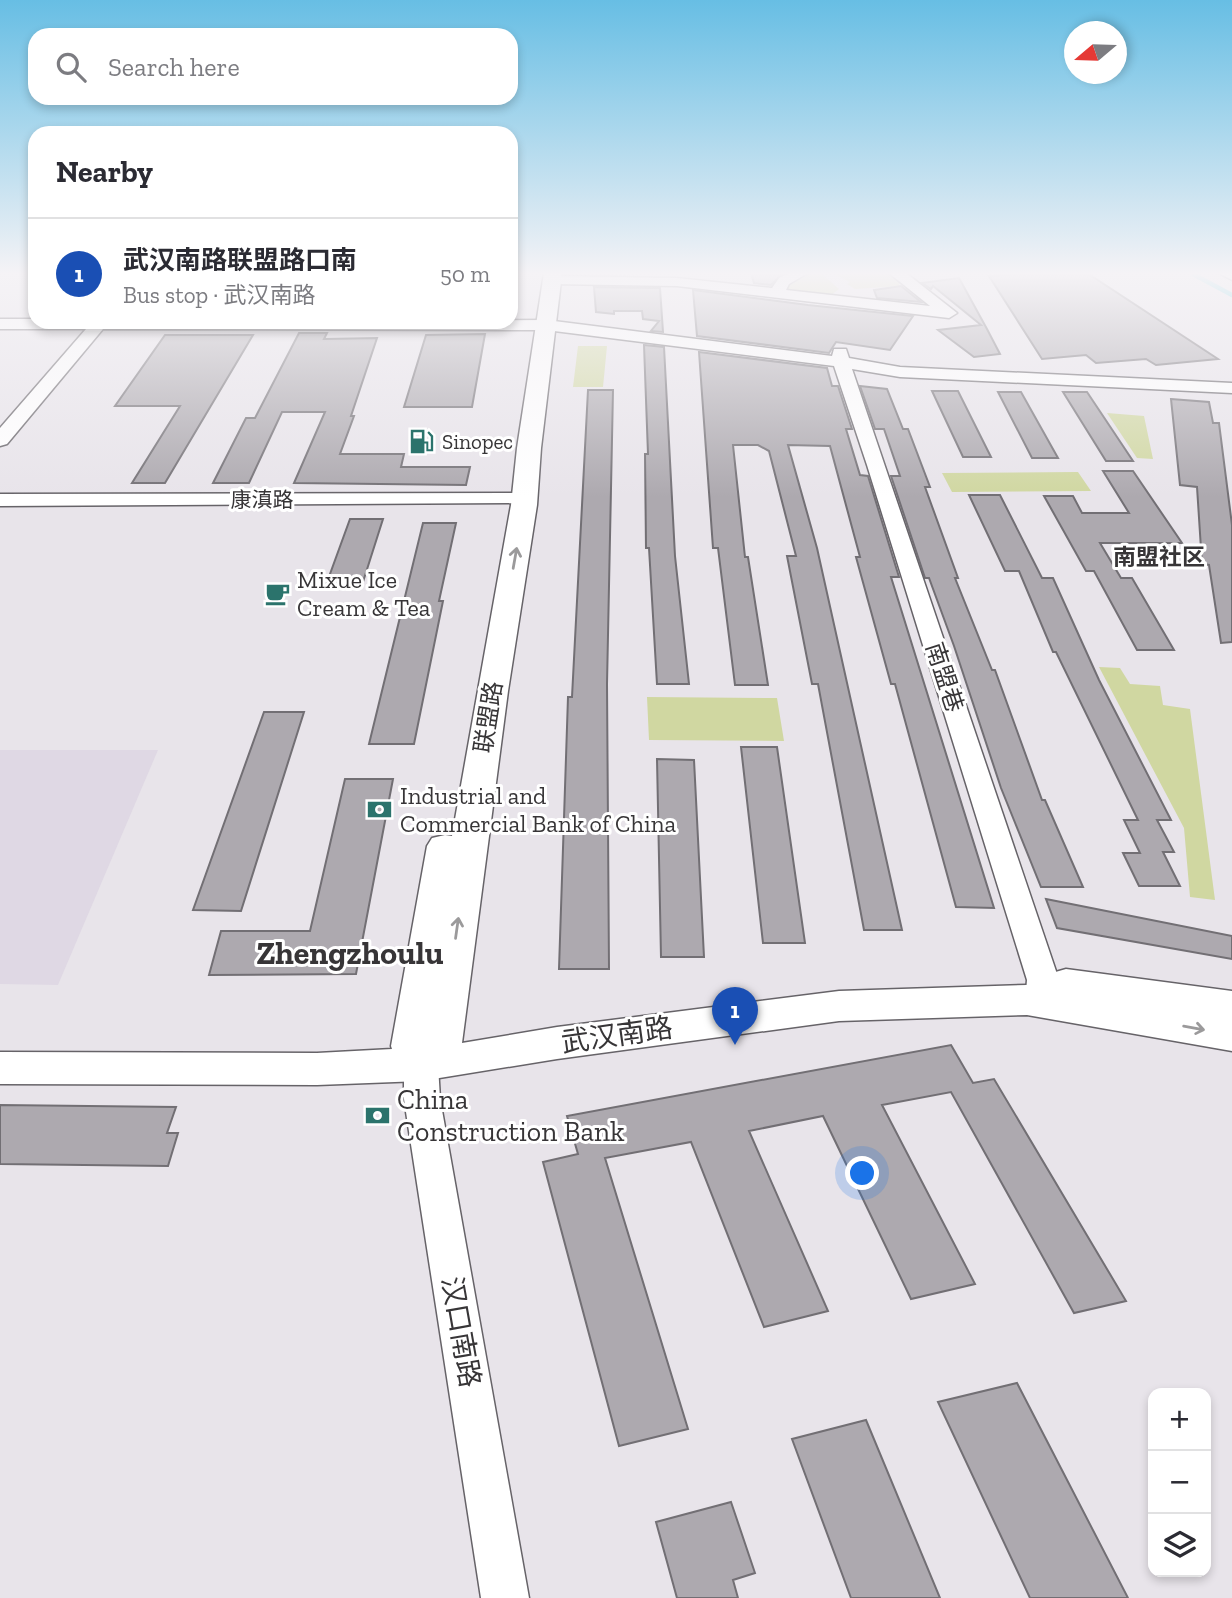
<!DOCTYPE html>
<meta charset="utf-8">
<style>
:root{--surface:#fff;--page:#f7f7f7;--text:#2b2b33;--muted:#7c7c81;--line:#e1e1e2;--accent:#db2777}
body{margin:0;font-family:"Zilla Slab","Noto Sans SC",serif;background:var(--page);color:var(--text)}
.controls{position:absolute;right:21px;bottom:21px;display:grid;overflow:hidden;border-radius:14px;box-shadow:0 4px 10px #0003}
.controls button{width:63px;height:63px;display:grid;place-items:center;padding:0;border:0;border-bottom:2px solid var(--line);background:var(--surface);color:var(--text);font:35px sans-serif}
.compass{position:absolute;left:1064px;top:21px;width:63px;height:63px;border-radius:50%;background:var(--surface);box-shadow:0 4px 10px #0003;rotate:251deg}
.you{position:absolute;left:863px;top:1174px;width:24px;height:24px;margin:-18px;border:5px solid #fff;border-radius:50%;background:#1a73e8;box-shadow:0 0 0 10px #1a73e833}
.badge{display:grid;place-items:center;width:46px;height:46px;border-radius:50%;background:var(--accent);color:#fff;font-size:23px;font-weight:700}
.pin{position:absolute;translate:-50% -58px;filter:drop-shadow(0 2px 4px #0008)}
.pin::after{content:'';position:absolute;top:37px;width:24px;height:21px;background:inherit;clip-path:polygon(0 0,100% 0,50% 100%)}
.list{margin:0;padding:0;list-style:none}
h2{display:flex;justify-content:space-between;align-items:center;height:91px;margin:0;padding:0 28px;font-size:30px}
h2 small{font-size:23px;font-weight:400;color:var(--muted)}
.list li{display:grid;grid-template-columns:46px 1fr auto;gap:21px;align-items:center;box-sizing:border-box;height:112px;padding:0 28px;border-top:2px solid var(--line)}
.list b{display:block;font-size:26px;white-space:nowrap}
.list p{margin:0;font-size:23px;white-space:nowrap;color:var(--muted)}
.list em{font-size:23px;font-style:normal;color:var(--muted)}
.icon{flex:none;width:38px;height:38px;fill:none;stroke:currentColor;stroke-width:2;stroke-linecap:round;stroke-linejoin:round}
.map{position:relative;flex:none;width:1232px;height:1598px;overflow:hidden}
.search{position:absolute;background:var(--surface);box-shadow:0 4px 10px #0003;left:28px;top:28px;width:490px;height:77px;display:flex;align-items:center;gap:18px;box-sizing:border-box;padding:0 24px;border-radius:21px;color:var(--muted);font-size:26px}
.panel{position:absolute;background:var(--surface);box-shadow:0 4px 10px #0003;left:28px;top:126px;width:490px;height:203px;border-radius:21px}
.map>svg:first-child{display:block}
</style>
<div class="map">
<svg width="1232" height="1598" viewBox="0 0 1232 1598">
<rect width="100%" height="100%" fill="#e8e4ea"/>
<path fill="#dfd8e4" d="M 0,750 L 158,750 L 58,985 L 0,984 Z"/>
<path fill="#d0d7a1" d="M 807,273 L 822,274 L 839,289 L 830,296 L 788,291 L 786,285 Z
M 832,273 L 894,273 L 900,278 L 899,286 L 855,289 L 847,284 L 850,282 Z
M 578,346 L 607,346 L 603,387 L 573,387 Z
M 1107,413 L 1144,416 L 1153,459 L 1137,458 Z
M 1078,472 L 1091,491 L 952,492 L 942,473 Z
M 1099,667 L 1120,668 L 1130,684 L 1160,686 L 1163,705 L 1190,709 L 1215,900 L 1190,897 L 1184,828 Z
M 647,697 L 777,698 L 784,741 L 649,740 Z"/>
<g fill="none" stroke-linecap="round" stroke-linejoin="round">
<path stroke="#46cede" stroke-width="4.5" d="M 1191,273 L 1232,295"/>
</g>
<path fill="#ada9af" stroke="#726f74" stroke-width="2" d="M 751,273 L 783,273 L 771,285 L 754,283 Z
M 1023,273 L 1087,273 L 1218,359 L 1156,365 L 1146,359 L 1096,363 L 1086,355 L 1042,359 L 989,276 Z
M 959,278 L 987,329 L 1000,354 L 974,357 L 938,330 L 981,325 L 933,286 L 931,289 L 922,283 Z
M 901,286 L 921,302 L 877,298 L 874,290 Z
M 594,287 L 660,288 L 663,332 L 651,331 L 659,321 L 643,319 L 642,311 L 614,311 L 614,314 L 596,312 Z
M 693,290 L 808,305 L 913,316 L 890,350 L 836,342 L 829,353 L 697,336 Z
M 299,333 L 327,333 L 324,339 L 377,338 L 351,416 L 354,416 L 340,454 L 404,454 L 401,467 L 470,467 L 466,485 L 294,483 L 325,412 L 282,412 L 249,483 L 213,483 L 246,418 L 255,418 Z
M 485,334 L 472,407 L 404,407 L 426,335 Z
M 165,335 L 253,335 L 165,483 L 132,483 L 180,406 L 115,406 Z
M 644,345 L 664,347 L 675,556 L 689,684 L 657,684 L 649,548 L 646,548 L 645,454 L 648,454 Z
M 699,352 L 827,368 L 832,386 L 838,386 L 852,429 L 846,429 L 860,475 L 868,476 L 899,577 L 891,577 L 994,908 L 956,907 L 895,684 L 891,684 L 856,557 L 860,557 L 830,446 L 788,445 L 817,548 L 902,930 L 864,930 L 818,684 L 812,684 L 787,556 L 796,556 L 769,451 L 758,445 L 733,445 L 745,557 L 748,557 L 768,685 L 735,685 L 718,548 L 713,548 Z
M 860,386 L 887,389 L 903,429 L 908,429 L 930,487 L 925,487 L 958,578 L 955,578 L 992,670 L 995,670 L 1042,800 L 1045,800 L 1083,887 L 1041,887 L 1001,788 L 954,646 L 929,578 L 925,578 L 891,476 L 900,476 L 884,429 L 875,429 Z
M 588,390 L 613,390 L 607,684 L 609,969 L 559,969 L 568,697 L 572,697 Z
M 932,391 L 958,391 L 991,457 L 963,457 Z
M 998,392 L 1021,392 L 1058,458 L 1032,458 Z
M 1063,392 L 1087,392 L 1133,461 L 1106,461 Z
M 1171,399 L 1209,402 L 1213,423 L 1219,423 L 1232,525 L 1232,642 L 1221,643 L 1209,565 L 1202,564 L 1197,487 L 1180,485 Z
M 1103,471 L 1133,471 L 1182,543 L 1100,543 L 1121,578 L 1132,578 L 1174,650 L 1137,650 L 1094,571 L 1086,571 L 1044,496 L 1073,496 L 1082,513 L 1129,513 Z
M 969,495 L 1000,495 L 1042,578 L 1053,578 L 1099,680 L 1171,820 L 1157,820 L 1174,852 L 1163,852 L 1180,886 L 1139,886 L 1123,853 L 1140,853 L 1124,820 L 1138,820 L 1056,652 L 1053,652 L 1019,571 L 1005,571 Z
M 350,519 L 383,519 L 362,585 L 326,585 Z
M 423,523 L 456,523 L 439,601 L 443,601 L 414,744 L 369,744 Z
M 264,712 L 304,712 L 241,911 L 193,910 Z
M 741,747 L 777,747 L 805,943 L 763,943 Z
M 657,759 L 694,760 L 704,957 L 661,957 Z
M 345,779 L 393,779 L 356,974 L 209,975 L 221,931 L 310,931 Z
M 1046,899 L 1232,936 L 1232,959 L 1057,928 Z
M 951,1045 L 973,1083 L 994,1079 L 1126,1301 L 1074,1313 L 951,1092 L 882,1105 L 975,1284 L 911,1299 L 823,1116 L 749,1131 L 828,1311 L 764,1327 L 691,1142 L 605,1158 L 688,1429 L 619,1446 L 543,1162 L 578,1154 L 567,1116 Z
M 0,1105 L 176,1107 L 167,1133 L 178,1133 L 168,1166 L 0,1164 Z
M 1017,1383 L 1128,1598 L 1030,1598 L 938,1402 Z
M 866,1420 L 940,1598 L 851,1598 L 792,1439 Z
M 731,1502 L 755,1573 L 733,1580 L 738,1598 L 677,1598 L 656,1522 Z"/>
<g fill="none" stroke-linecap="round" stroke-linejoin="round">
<defs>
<path id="minor" d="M 789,273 L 808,273 L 789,284 L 786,290 L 930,306 L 889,273 L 906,273 L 957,313 L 949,318 L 677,286 L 552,284 L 545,280 L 552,276 L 677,278 L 772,288 L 779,278 Z
M 1219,273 L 1232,273 L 1232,280 Z
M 0,319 L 35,319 L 35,322 L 546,320 L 832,356 L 834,349 L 846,349 L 849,358 L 900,367 L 1232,383 L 1232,393 L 900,377 L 852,369 L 1059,980 L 1059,1003 L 1054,1011 L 1042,1015 L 1030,1011 L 1025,1003 L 1027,980 L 867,465 L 834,366 L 546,330 L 103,329 L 7,444 L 0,446 L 0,428 L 86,329 L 0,329 Z
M 524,493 L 531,495 L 534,499 L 531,503 L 0,506 L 0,494 Z
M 421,1052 L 433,1056 L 438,1065 L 440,1099 L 529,1598 L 481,1598 L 404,1099 L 404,1065 L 409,1056 Z"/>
<path id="major" d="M 544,273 L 562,273 L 541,448 L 537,505 L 508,691 L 462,1043 L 557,1027 L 839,991 L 1027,985 L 1049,989 L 1046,983 L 1052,973 L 1066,969 L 1232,991 L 1232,1051 L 1027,1015 L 839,1021 L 557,1059 L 421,1081 L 317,1085 L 0,1084 L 0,1052 L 317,1053 L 392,1049 L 391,1046 L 427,846 L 432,838 L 445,835 L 452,836 L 511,505 L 517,448 Z"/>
</defs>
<use href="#minor" stroke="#666368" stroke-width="3"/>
<use href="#major" stroke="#666368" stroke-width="3"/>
<use href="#minor" fill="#fff" fill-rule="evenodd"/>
<use href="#major" fill="#fff" fill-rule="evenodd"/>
</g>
<defs><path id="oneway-shaft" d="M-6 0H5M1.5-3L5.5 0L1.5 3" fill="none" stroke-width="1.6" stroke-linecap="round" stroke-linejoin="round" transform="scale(1.75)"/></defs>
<g stroke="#9b9a9b">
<use href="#oneway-shaft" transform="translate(515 558) rotate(-80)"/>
<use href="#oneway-shaft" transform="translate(457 928) rotate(-82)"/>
<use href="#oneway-shaft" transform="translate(1194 1028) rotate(10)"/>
</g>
<linearGradient id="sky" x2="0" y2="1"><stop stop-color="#67bee4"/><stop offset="0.55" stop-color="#f5f3f6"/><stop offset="1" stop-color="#f5f3f6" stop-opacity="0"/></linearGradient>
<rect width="1232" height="497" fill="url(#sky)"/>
<defs>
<symbol id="fuel-bare" viewBox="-9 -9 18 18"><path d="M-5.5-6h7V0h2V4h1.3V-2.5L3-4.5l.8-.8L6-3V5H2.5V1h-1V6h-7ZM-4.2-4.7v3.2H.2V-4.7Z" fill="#2b736c" stroke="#fff" stroke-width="2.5" paint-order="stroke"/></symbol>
<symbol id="cafe-bare" viewBox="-9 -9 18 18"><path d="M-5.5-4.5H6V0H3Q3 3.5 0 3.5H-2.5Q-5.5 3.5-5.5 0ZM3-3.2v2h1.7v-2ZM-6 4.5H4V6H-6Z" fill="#2b736c" stroke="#fff" stroke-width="2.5" paint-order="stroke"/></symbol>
<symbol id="bank-bare" viewBox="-9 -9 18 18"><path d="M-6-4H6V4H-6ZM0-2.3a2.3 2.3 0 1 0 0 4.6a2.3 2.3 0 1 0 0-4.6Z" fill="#2b736c" stroke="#fff" stroke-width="2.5" paint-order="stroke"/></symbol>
</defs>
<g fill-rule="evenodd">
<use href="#fuel-bare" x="404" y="424" width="35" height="35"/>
<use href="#cafe-bare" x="260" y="576" width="35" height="35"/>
<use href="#bank-bare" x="362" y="792" width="35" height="35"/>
<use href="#bank-bare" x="360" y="1098" width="35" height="35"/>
</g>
<g text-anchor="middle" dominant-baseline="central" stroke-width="6" stroke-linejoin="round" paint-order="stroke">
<g font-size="21" fill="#373537" stroke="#fff" text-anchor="start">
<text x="442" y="441">Sinopec</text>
</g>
<g font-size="21" fill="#373537" stroke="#fff">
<text x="262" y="499">康滇路</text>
</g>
<g font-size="23" font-weight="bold" fill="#373537" stroke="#fff">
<text x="1159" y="557">南盟社区</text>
</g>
<g font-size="24" fill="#373537" stroke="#fff" text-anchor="start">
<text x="297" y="579">Mixue Ice<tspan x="297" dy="28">Cream &amp; Tea</tspan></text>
<text x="400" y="795">Industrial and<tspan x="400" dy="28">Commercial Bank of China</tspan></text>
</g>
<g font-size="24" fill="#373537" stroke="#fff">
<text transform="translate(945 677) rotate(72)">南盟巷</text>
<text transform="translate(488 717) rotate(-81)">联盟路</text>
</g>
<g font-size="28" fill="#373537" stroke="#fff">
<text transform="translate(617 1035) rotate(-8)">武汉南路</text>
<text transform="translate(461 1332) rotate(80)">汉口南路</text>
</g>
<g font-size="28" fill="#373537" stroke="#fff" text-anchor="start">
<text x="397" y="1099">China<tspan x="397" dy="32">Construction Bank</tspan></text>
</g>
<g font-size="32" font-weight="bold" fill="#373537" stroke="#fff">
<text x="350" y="953">Zhengzhoulu</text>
</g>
</g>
</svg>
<div class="controls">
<button>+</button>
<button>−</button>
<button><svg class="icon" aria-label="layers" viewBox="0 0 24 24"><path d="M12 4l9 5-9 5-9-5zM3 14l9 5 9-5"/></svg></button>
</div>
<svg class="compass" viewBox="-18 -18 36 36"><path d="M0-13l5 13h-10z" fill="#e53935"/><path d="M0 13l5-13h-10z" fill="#7c7c81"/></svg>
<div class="you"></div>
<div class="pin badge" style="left:735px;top:1045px;background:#1a4fb4">1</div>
<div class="search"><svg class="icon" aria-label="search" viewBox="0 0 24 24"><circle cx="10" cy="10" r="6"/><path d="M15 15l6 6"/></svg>Search here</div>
<section class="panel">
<h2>Nearby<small></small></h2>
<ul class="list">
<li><span class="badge" style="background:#1a4fb4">1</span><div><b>武汉南路联盟路口南</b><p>Bus stop · 武汉南路</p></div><em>50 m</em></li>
</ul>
</section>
</div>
